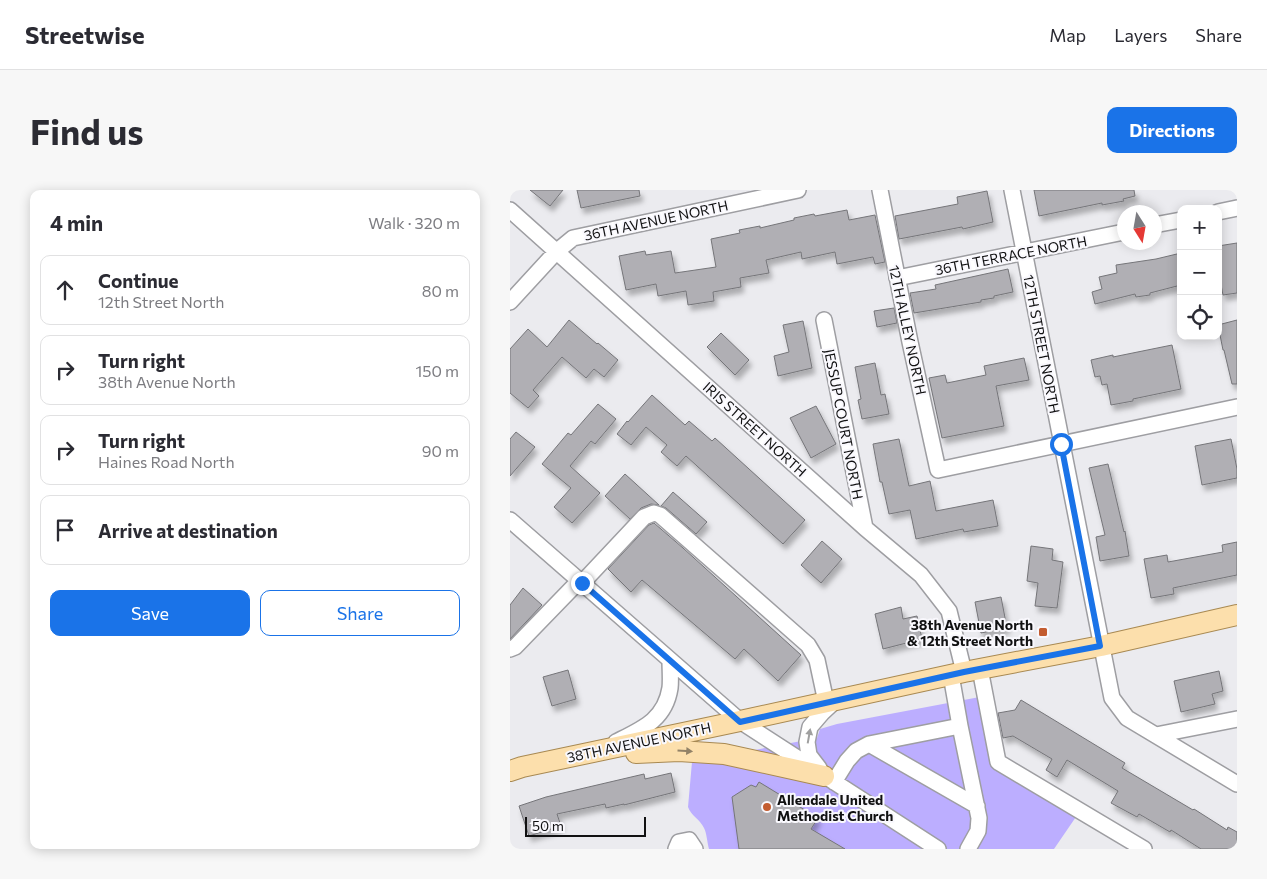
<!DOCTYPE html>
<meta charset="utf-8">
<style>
:root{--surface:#fff;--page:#f7f7f7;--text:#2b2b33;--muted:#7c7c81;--line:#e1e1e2;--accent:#1a73e8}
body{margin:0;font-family:Commissioner,sans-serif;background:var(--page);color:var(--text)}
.controls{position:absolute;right:15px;top:15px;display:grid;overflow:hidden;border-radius:10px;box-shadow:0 2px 12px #0003}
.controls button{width:45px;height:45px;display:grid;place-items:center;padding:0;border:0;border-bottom:1px solid var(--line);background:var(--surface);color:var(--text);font:25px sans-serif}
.compass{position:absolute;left:607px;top:15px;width:45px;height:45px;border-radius:50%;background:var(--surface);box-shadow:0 2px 12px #0003;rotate:169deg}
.scale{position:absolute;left:15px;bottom:12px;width:121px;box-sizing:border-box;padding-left:5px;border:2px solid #111112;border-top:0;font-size:14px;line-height:18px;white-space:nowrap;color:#111112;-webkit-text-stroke:4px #f9f8fd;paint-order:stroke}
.stop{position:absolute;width:15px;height:15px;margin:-11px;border:4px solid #1a73e8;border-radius:50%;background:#fff}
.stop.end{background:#1a73e8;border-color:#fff;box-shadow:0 1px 5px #0008}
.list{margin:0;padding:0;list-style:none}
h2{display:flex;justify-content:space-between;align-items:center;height:65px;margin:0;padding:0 20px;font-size:21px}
h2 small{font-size:16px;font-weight:400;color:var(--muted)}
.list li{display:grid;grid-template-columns:32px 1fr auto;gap:15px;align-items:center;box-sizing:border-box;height:70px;margin:0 10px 10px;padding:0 10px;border:1px solid var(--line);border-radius:10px}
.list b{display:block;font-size:19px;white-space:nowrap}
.list p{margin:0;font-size:16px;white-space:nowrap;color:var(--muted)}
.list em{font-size:16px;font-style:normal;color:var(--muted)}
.actions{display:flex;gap:10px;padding:15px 20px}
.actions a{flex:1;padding:11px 0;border:1px solid var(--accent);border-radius:10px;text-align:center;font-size:18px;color:var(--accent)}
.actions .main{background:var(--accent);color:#fff}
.icon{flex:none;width:28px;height:28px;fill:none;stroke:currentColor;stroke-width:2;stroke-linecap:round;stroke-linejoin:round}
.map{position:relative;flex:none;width:727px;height:659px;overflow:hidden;border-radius:10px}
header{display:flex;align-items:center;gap:30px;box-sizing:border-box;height:70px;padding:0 25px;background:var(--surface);border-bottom:1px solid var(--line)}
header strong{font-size:24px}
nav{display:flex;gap:28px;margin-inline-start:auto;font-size:18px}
.intro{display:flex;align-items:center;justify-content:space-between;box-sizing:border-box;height:120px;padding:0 30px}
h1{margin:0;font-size:35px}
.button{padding:12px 22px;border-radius:10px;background:var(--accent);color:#fff;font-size:18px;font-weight:700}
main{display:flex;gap:30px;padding:0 30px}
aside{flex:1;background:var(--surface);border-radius:10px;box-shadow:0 2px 12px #0003}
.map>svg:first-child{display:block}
</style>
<header>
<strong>Streetwise</strong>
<nav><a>Map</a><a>Layers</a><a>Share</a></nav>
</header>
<div class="intro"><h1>Find us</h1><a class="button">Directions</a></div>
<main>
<aside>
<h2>4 min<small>Walk · 320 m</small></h2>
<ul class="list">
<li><svg class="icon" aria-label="ahead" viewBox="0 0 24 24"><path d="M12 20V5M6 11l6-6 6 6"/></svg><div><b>Continue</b><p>12th Street North</p></div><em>80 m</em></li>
<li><svg class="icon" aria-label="right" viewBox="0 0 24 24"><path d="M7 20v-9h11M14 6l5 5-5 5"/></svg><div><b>Turn right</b><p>38th Avenue North</p></div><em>150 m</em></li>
<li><svg class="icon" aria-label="right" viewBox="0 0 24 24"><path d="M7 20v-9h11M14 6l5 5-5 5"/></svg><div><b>Turn right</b><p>Haines Road North</p></div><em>90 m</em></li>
<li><svg class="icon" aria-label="arrive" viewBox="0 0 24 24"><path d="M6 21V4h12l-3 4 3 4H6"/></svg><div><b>Arrive at destination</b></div></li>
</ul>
<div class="actions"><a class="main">Save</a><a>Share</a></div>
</aside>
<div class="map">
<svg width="727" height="659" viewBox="0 0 727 659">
<defs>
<filter id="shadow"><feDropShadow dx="3" dy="5.5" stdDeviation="2.5" flood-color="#0004"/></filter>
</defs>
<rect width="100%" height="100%" fill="#ebebef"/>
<path fill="#bcaeff" d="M 475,506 L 488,572 L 570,621 L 544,659 L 199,659 C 197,652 197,644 194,638 C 190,629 181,626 178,617 L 182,572 L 307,548 L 310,539 L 327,534 Z"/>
<path fill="#b0afb4" stroke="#757579" filter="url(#shadow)" d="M 20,0 L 53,0 L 40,16 Z
M 67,0 L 129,0 L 130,6 L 71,18 Z
M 524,0 L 624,0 L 625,6 L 613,9 L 614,11 L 592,15 L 592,13 L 529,26 Z
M 477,1 L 483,32 L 453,39 L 452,37 L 389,49 L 385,26 L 448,14 L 447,7 Z
M 337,20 L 339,30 L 365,25 L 375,72 L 365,74 L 363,67 L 327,74 L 325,62 L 292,69 L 291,62 L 256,70 L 259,83 L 230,88 L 231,97 L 203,102 L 204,111 L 178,115 L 176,101 L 148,106 L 146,94 L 116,100 L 109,66 L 135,61 L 136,65 L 161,61 L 165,83 L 206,77 L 201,49 L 230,43 L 229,40 L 250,36 L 250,38 L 284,30 L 284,28 L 304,24 L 305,26 Z
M 727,53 L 727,103 L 713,105 L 708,79 L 708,56 Z
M 671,63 L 671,95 L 640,103 L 640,105 L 626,107 L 625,104 L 585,114 L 582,102 L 592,99 L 589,87 L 607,83 L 606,75 L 646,69 Z
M 498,79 L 503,102 L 484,106 L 484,108 L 471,110 L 471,112 L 404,123 L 400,103 L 426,99 L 425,95 Z
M 384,118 L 387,133 L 367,137 L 364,121 Z
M 59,130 L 87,154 L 88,153 L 108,170 L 94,187 L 84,179 L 76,188 L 52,167 L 23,200 L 29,206 L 18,218 L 0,203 L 0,159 L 18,139 L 37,157 Z
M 727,130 L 727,194 L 722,194 L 714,160 L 713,160 L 708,135 Z
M 293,131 L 302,178 L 268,186 L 264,166 L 279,162 L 273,135 Z
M 211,143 L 239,170 L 225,185 L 197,157 Z
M 662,155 L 671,199 L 623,209 L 623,211 L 601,215 L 597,194 L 592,195 L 590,186 L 585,187 L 581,170 L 603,165 L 603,167 Z
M 514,168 L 519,190 L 486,196 L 494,236 L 432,248 L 419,188 L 435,185 L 437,193 L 476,185 L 474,176 Z
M 365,173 L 371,205 L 375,204 L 379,224 L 352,229 L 348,210 L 351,209 L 345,177 Z
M 142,205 L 175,235 L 179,231 L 202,251 L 205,248 L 295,330 L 273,354 L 176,266 L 167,276 L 151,262 L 157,255 L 136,237 L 121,255 L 107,244 L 117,231 L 118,232 Z
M 88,214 L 106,229 L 85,254 L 81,251 L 60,276 L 90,303 L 62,333 L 44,317 L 61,298 L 32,274 L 58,243 L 61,245 Z
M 306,216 L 326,254 L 301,268 L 280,228 Z
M 6,242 L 25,257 L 0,286 L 0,249 Z
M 389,249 L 399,296 L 420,291 L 426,321 L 483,310 L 488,336 L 454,342 L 453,339 L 406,349 L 400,320 L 379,324 L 372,292 L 370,292 L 363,254 Z
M 721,249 L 727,279 L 727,288 L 692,295 L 685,256 Z
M 598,274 L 614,342 L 615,341 L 619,366 L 590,371 L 586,347 L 595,345 L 579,278 Z
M 115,284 L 149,315 L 141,314 L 131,318 L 120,329 L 95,306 Z
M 163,302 L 197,332 L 186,344 L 156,318 L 151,316 Z
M 144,333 L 173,358 L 291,465 L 268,491 L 234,459 L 225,469 L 132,390 L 121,402 L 98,379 L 139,335 Z
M 312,351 L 332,369 L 311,393 L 291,375 Z
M 727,352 L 727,385 L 663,398 L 664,404 L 641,408 L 634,369 L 657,365 L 658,372 L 713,362 L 712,355 Z
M 521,356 L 543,359 L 542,370 L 553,372 L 547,418 L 525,416 L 528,393 L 517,391 Z
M 13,398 L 32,415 L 0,449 L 0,415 Z
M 491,407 L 497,438 L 471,443 L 465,412 Z
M 391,417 L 393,429 L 407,426 L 412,449 L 373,459 L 365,424 Z
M 58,480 L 66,509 L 42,516 L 33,487 Z
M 709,481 L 713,501 L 702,504 L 705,514 L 671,522 L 664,491 Z
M 511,510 L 615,573 L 612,578 L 683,620 L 684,619 L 717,640 L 718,637 L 727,642 L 727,659 L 691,659 L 661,640 L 660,642 L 629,624 L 627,627 L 601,613 L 608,601 L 557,570 L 547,587 L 536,580 L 542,569 L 503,546 L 493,548 L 488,523 L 505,520 Z
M 161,583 L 165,602 L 114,615 L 114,614 L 96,618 L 95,614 L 47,624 L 51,636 L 19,646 L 9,616 L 36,607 L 134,584 L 135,589 Z
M 249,592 L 308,628 L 301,639 L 335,659 L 229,659 L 222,607 L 241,595 L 246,597 Z"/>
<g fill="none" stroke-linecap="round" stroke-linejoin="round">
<defs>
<path id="minor" d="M 370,0 L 400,152 L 428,280 L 727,217
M 502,0 L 602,508 L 617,528 L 727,594
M 0,20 L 355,338 L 411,385 L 439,421 L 454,482
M 708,22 L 727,18
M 644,35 L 671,30
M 387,88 L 614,42
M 0,112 L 46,62 L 63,48 L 288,0
M 314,130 L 355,338
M 0,330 L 230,531 L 428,659
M 72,393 L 134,327 L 144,323 L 150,325 L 298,455 L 307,470 L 316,512
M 0,459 L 5,457 L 69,391
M 470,479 L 488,572 L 634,659
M 441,485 L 450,536 L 469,628 L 468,641 L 458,659
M 646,545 L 727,529
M 106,552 C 132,539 155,530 160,498 C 161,490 160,479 160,470
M 359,554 L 450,536
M 309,578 L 299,565 L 297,552 L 300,537 L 312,523 L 326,510
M 324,592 L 337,571 L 346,561 L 359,554 L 467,616
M 166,659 L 169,652 L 179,650 L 185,659"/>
<path id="major" d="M 126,563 L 169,561 L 214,564 L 314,586
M 0,581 L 12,577 L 230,531 L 454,482 L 591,456 L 727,425"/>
</defs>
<use href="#minor" stroke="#9e9ea2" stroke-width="18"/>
<use href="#major" stroke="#a88952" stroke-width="22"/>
<use href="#minor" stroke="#fff" stroke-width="15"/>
<use href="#major" stroke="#fcdfac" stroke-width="20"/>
</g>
<defs><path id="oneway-solid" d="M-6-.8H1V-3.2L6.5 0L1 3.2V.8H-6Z" transform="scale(1.25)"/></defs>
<use fill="#a0a0a0" href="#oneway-solid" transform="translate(299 546) rotate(-80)"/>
<use fill="#928267" href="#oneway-solid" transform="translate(175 561) rotate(4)"/>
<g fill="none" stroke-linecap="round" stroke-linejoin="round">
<path stroke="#1a73e8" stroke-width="6" d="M 72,393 L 230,532 L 454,482 L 590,456 L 551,254"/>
</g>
<g fill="#c35c30" stroke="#f9f8fd" stroke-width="2">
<rect x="528" y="437" width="10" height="10" rx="2.5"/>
<circle cx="257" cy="617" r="5"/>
</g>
<g text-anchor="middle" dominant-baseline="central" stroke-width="4" stroke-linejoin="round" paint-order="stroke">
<g font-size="14" fill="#111112" stroke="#f9f8fd">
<text transform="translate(146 30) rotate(-12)">36TH AVENUE NORTH</text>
<text transform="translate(501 65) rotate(-11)">36TH TERRACE NORTH</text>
<text transform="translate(398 140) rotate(78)">12TH ALLEY NORTH</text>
<text transform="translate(532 154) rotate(79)">12TH STREET NORTH</text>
<text transform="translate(334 234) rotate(79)">JESSUP COURT NORTH</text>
<text transform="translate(245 239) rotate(42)">IRIS STREET NORTH</text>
<text transform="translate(129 552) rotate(-12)">38TH AVENUE NORTH</text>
</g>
<g font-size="14" font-weight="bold" fill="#111112" stroke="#f9f8fd" text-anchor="end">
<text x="523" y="434">38th Avenue North<tspan x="523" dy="16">&amp; 12th Street North</tspan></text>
<text x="267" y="609" text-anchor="start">Allendale United<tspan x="267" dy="16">Methodist Church</tspan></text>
</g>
</g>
</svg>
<div class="controls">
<button>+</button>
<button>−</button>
<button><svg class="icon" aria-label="locate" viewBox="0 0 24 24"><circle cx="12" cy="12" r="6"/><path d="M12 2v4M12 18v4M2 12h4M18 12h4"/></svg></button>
</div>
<svg class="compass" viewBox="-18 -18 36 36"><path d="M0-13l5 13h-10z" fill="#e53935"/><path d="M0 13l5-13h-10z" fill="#7c7c81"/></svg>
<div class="scale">50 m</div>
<div class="stop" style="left:551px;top:254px"></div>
<div class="stop end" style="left:72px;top:393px"></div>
</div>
</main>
